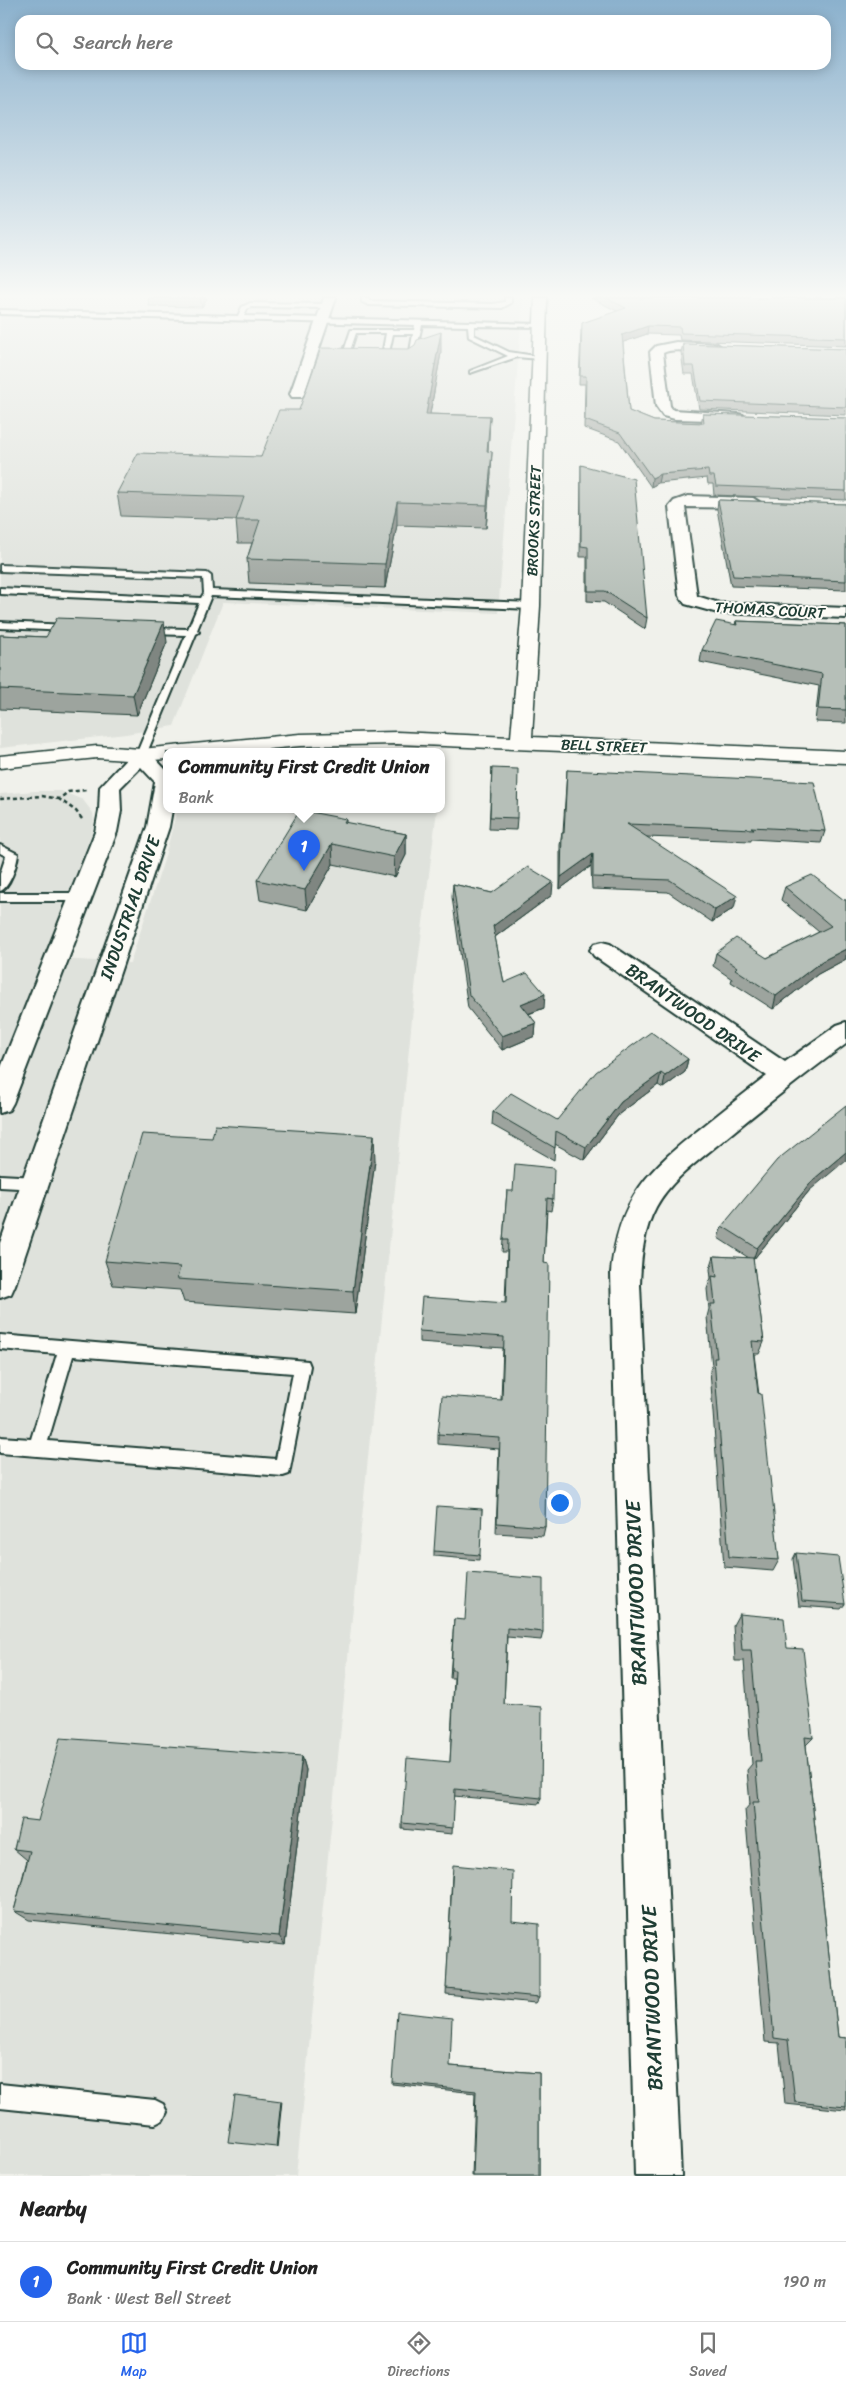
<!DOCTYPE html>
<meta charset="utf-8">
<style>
:root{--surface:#fff;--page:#f2f2f2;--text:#222;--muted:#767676;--line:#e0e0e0;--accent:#2563eb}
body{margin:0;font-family:Sriracha,sans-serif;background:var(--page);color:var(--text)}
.you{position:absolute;left:559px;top:1502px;width:18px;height:18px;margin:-12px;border:4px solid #fff;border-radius:50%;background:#1a73e8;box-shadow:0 0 0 8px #1a73e833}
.badge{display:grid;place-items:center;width:32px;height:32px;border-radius:50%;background:var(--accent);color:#fff;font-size:16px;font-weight:700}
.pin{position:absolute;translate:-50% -41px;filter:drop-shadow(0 1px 2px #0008)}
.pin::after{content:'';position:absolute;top:26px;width:18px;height:15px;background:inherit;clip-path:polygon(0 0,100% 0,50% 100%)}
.popup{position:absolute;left:163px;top:748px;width:282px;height:65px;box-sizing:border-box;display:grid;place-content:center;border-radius:10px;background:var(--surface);filter:drop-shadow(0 1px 4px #0005);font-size:16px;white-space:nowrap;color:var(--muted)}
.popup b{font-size:19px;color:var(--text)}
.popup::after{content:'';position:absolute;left:50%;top:100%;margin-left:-10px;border:10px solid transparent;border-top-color:var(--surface)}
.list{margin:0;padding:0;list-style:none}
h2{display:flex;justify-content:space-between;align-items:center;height:65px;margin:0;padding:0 20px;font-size:21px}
h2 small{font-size:16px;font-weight:400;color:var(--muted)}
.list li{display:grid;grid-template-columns:32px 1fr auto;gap:15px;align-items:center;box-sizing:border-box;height:80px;padding:0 20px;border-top:1px solid var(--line)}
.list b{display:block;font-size:19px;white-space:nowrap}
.list p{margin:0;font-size:16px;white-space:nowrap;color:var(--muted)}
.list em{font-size:16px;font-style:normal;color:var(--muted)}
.icon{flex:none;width:28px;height:28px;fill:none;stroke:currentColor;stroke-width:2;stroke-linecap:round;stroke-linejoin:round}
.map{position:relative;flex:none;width:846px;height:2176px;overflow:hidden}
.search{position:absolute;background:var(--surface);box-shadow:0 2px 12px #0003;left:15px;right:15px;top:15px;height:55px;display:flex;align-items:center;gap:12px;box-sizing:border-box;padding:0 18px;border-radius:15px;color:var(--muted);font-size:19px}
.sheet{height:145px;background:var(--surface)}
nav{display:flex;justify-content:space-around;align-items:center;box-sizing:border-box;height:70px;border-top:1px solid var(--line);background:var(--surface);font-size:14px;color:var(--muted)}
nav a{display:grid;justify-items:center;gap:2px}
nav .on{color:var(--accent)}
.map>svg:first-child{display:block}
</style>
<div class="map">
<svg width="846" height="2176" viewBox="0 0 846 2176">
<rect width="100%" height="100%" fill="#f0f1eb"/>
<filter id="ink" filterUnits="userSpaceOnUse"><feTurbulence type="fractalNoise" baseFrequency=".02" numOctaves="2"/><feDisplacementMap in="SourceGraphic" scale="10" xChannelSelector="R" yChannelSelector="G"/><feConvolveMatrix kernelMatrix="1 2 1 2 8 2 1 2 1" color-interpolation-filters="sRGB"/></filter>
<g filter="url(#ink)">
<path fill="#dfe2dc" d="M 0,298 L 523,298 L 498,613 L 223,602 L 174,726 L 126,734 L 0,748 Z
M 35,791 L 61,791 L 83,800 L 93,813 L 94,821 L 91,835 L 43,958 L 130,963 L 164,860 L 177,810 L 437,810 L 416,979 L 296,2176 L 0,2176 L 0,794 Z"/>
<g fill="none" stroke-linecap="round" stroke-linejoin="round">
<defs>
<path id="lane" d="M 362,298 L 368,298 L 370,301 L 493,304 L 505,302 L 505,298 L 511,298 L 511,303 L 502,308 L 369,305 L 362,302 Z
M 250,303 L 328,304 L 331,306 L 328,308 L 251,307 L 247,309 L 244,316 L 540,324 L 542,327 L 474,326 L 474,335 L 509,352 L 542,357 L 539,359 L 517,357 L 470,373 L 470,371 L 508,356 L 469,337 L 468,326 L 422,325 L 413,364 L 408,363 L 413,334 L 393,334 L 386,367 L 383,369 L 380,367 L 386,333 L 356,333 L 345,366 L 342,368 L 339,366 L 351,330 L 414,330 L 415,325 L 0,314 L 0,310 L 238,316 L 242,307 Z
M 0,565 L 207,573 L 211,576 L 212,590 L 531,603 L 536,606 L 531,609 L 211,596 L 197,630 L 199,632 L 196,634 L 146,755 L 141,758 L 136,755 L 186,635 L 148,634 L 143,631 L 148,628 L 188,629 L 199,603 L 0,594 L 0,588 L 201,598 L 204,593 L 203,578 L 0,571 Z
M 0,622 L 69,625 L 74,628 L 69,631 L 0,628 Z
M 0,845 L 18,854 C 17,864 10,888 0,891 L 0,874 L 6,856 L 0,853 Z
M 0,893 L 81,893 L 87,897 L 81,901 L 0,901 Z
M 0,1175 L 37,1177 L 42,1179 L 44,1183 L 42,1187 L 37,1189 L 0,1187 Z
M 0,1335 L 308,1361 L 310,1366 L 289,1474 L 283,1476 L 0,1453 L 0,1437 L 31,1439 L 57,1354 L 0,1349 ZM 73,1356 L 293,1373 L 276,1459 L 48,1441 Z
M 0,2084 L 155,2100 L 163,2104 L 167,2112 L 163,2120 L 155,2124 L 0,2108 Z"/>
<path id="street" d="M 324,298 L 336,298 L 304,394 L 302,397 L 292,397 L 290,394 Z
M 676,342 L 717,344 L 723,348 C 714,358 678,345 663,353 L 670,406 L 673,410 L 738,414 L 743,415 L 745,418 L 743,421 L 675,419 L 663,416 L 656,406 L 650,352 L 656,346 Z
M 688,496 L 753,498 L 761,503 L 753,508 L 685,507 L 697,596 L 719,603 L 846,608 L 846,618 L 718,613 L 685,604 L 679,595 L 669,507 L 674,501 Z
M 141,749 L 148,751 L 166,770 L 166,810 L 172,810 L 169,827 L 15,1285 L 11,1294 L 0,1298 L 0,1243 L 147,827 L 155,782 L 141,767 L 120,788 L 121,811 L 117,832 L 13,1103 L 9,1110 L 0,1113 L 0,1070 L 95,832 L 99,811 L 100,787 L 134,751 Z
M 602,942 L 610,944 L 785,1062 L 837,1025 L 846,1022 L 846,1044 C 805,1074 765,1106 726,1138 C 701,1159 672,1178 656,1207 C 643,1231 641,1259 640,1285 L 681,2176 L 635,2176 L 611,1273 C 618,1197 649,1169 706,1124 C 726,1108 746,1092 767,1076 L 594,956 L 590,950 L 594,944 Z"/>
<path id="secondary" d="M 535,298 L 547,298 L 540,606 L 532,737 L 846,751 L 846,763 L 397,744 L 300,746 L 236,752 L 166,752 L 166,759 L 141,761 L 97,758 L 0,768 L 0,756 L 97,746 L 141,749 L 300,734 L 397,732 L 511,737 L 522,606 Z"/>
</defs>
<use href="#lane" stroke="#1f3d34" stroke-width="4"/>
<use href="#street" stroke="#1f3d34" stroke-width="4"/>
<use href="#secondary" stroke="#1f3d34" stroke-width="3"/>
<path stroke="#1f3d34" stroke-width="2.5" stroke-dasharray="4 3" stroke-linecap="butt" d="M 0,799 L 42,796 L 59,799
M 82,819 L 76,811 L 59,799 L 68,792 L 86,790"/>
<use href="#lane" fill="#fdfcf7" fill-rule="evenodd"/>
<use href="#street" fill="#fdfcf7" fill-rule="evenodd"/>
<use href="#secondary" fill="#fdfcf7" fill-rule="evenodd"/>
</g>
<path fill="#9da49e" stroke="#1f3d34" d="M 148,298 L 207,298 L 202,307 L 149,306 Z
M 591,298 L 846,298 L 846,346 L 680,340 L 679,335 L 647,334 L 623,342 L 629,411 L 654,421 L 701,423 L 703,414 L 846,418 L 846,500 L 714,495 L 713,484 L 708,484 L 707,478 L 658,483 L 651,487 L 619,441 L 584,428 L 585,384 L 579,384 L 581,330 L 617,311 Z
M 683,344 L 846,349 L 846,415 L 699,409 L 693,374 L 684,374 L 681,352 Z
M 441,353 L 430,414 L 490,416 L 488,451 L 491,474 L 486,528 L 397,525 L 385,588 L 249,583 L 247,559 L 252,543 L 238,543 L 236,520 L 121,516 L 117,493 L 261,457 L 299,410 Z
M 581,465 L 647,618 L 645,629 L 604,602 L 587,601 L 587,557 L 580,557 L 581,475 Z
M 718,500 L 846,504 L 846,590 L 731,586 L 717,509 Z
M 736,621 L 846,625 L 846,723 L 815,722 L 819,686 L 700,662 L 702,650 L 735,625 Z
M 0,635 L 167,642 L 137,715 L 0,709 Z
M 492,768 L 517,818 L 516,830 L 489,829 Z
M 567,770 L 825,831 L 821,843 L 751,839 L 751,841 L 646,837 L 734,908 L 712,922 L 668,892 L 592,889 L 591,866 L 560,889 L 560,845 L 562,833 L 563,833 Z
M 346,819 L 346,823 L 406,834 L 406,855 L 395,877 L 333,864 L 307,910 L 260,900 L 257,880 Z
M 453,884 L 492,893 L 552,895 L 495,937 L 504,983 L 544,1008 L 529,1014 L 536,1023 L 535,1036 L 502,1050 L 468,1008 L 452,897 Z
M 785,887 L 844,900 L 846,900 L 846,959 L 818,974 L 773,1009 L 731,982 L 732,979 L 713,966 L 716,953 L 767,958 L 819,932 L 781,900 Z
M 688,1059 L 685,1072 L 663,1088 L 658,1085 L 619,1114 L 584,1160 L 555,1144 L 554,1160 L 492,1125 L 493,1112 L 557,1120 Z
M 375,1160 L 355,1314 L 184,1302 L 180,1290 L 113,1285 L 105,1261 Z
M 507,1191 L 553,1199 L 551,1211 L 547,1210 L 544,1263 L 545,1527 L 543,1536 L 496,1533 L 499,1449 L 438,1444 L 438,1434 L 501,1400 L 503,1348 L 419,1342 L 419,1331 L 505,1303 L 507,1252 L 502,1252 Z
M 809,1191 L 753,1260 L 764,1342 L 759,1354 L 754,1354 L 779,1560 L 773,1571 L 724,1567 L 710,1370 L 712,1366 L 707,1317 L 709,1309 L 707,1289 L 711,1278 L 710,1269 L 714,1256 L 749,1258 L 718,1238 L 722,1226 Z
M 482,1509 L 479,1560 L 434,1556 L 434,1551 Z
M 796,1553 L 845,1604 L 841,1609 L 799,1606 L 793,1559 Z
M 739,1614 L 787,1648 L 813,1738 L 806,1745 L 838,2037 L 846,2038 L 846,2110 L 785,2104 L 779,2043 L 765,2042 L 745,1810 L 750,1804 L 747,1770 L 752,1764 L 744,1661 L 735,1661 L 733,1625 Z
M 454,1619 L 543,1632 L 541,1640 L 507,1637 L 504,1704 L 541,1798 L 539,1804 L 454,1796 L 452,1834 L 402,1829 L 402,1823 L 450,1762 L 454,1678 L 450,1678 Z
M 302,1756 L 306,1770 L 285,1945 L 29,1920 L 14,1911 L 27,1860 L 14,1849 L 38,1821 Z
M 452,1874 L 539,1997 L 535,2003 L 446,1994 Z
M 450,2066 L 539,2073 L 539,2176 L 472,2176 L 475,2093 L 392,2084 L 392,2082 Z"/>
<path fill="#7f8681" stroke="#1f3d34" d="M 200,298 L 207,298 L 202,307 Z
M 648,326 L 647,334 L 621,343 L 622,335 Z
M 441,332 L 441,353 L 426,436 L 426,414 Z
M 490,416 L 489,438 L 486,474 L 487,451 Z
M 492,452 L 491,474 L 486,528 L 487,505 Z
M 660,474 L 658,483 L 651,487 L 652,478 Z
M 397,502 L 397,525 L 385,588 L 385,564 Z
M 164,622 L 167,642 L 137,715 L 133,695 Z
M 406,834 L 406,855 L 395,877 L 394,857 Z
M 332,844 L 333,864 L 307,910 L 305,890 Z
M 593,854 L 591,866 L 560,889 L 561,877 Z
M 553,882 L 552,895 L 492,939 L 493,926 Z
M 737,896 L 734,908 L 712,922 L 715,910 Z
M 846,949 L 846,959 L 818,974 L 773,1009 L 776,996 L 822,961 Z
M 545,994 L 544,1008 L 519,1017 L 521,1004 Z
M 536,1023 L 535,1036 L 502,1050 L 502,1036 Z
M 688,1059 L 685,1072 L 663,1088 L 665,1076 Z
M 661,1073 L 658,1085 L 619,1114 L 584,1160 L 586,1147 L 621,1102 Z
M 374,1135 L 375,1160 L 355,1314 L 353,1291 Z
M 846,1152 L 846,1160 L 809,1191 L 753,1260 L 757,1248 L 814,1179 Z
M 302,1756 L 306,1770 L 285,1945 L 279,1936 Z
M 281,2101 L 282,2101 L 277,2148 L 276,2147 Z"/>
<path fill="#b6bfb8" stroke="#1f3d34" d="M 606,298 L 846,298 L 846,338 L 681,333 L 680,327 L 648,326 L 622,335 L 629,411 L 654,421 L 704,423 L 703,414 L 846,418 L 846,491 L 716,486 L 714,476 L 709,476 L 708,470 L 660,474 L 652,478 L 620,433 L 585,420 L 586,376 L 580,376 L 582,323 L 626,308 Z
M 441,332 L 426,414 L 490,416 L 487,451 L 492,452 L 487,505 L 397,502 L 385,564 L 247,559 L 260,520 L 236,520 L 244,497 L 117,493 L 138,453 L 261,457 L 279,410 L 299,410 L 321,348 L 409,349 L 415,345 L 417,340 Z
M 683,344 L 846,349 L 846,407 L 700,401 L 694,366 L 685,366 Z
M 581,465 L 634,479 L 647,618 L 605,591 L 588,591 L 588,547 L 581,546 Z
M 718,500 L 846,504 L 846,581 L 733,576 Z
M 57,618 L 164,622 L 133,695 L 0,689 L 0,635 L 46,637 Z
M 716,621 L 737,625 L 736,621 L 846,625 L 846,710 L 818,709 L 822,674 L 702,650 Z
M 492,768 L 518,769 L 517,818 L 490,817 Z
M 567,770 L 814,782 L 825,831 L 751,827 L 754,829 L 627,824 L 737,896 L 715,910 L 670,880 L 593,877 L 593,854 L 561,877 L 562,833 L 564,833 Z
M 300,810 L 346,819 L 344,822 L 406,834 L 394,857 L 332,844 L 305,890 L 257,880 Z
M 528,867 L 553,882 L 493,926 L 504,983 L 527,973 L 545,994 L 521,1004 L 536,1023 L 502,1036 L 469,995 L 453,884 L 492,893 Z
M 812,875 L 844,900 L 846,900 L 846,949 L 822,961 L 776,996 L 735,969 L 737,967 L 716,953 L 736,938 L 767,958 L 831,926 L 785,887 Z
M 651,1032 L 688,1059 L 665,1076 L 661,1073 L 621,1102 L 586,1147 L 556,1131 L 555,1148 L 493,1112 L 511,1093 L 557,1120 L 596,1072 Z
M 846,1105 L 846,1152 L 814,1179 L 757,1248 L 722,1226 L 777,1160 Z
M 215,1125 L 374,1135 L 353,1291 L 177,1279 L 180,1267 L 105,1261 L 142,1134 L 212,1138 Z
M 515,1164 L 554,1168 L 553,1199 L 547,1198 L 544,1263 L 549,1264 L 545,1527 L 497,1523 L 500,1438 L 438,1434 L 442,1396 L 502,1400 L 504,1337 L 419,1331 L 422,1297 L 506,1303 L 508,1240 L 503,1240 L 507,1191 L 513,1191 Z
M 714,1256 L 753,1258 L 764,1342 L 752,1341 L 758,1393 L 761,1394 L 779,1560 L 729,1557 L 714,1358 L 717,1358 L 711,1304 L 715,1304 L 712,1276 L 717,1277 Z
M 437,1506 L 482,1509 L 480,1555 L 434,1551 Z
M 796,1553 L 838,1557 L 845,1604 L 802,1601 Z
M 468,1573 L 543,1579 L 543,1632 L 507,1628 L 504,1704 L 542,1707 L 541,1798 L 455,1789 L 453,1828 L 402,1823 L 407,1758 L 450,1762 L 455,1670 L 451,1670 L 454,1619 L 465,1620 Z
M 739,1614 L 784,1618 L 787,1648 L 803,1649 L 813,1738 L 805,1737 L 838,2037 L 846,2038 L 846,2107 L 795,2102 L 788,2040 L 774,2038 L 753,1802 L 759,1802 L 755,1761 L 761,1761 L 751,1650 L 742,1650 Z
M 60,1738 L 302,1756 L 279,1936 L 14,1911 L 30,1851 L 14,1849 L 21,1819 L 38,1821 Z
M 453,1865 L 513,1871 L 512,1921 L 539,1924 L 539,1997 L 446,1988 Z
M 397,2012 L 452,2018 L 450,2066 L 539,2073 L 539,2176 L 473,2176 L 476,2091 L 392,2082 Z
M 235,2095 L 281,2101 L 276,2147 L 228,2142 Z"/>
</g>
<linearGradient id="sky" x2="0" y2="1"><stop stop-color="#8bb1cd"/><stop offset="0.49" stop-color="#f8f9f6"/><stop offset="1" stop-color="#f8f9f6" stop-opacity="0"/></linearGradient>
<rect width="846" height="603" fill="url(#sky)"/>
<g text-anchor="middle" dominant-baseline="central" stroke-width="4" stroke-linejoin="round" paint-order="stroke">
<g font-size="15" fill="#1f3d34" stroke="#fdfcf7">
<text transform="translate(534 521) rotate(-88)">BROOKS STREET</text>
<text transform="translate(770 610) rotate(3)">THOMAS COURT</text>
<text transform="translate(604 746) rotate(2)">BELL STREET</text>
</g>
<g font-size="18" fill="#1f3d34" stroke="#fdfcf7">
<text transform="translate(130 908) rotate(-71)">INDUSTRIAL DRIVE</text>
<text transform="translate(693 1013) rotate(35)">BRANTWOOD DRIVE</text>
</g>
<g font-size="21" fill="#1f3d34" stroke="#fdfcf7">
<text transform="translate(636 1593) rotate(-92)">BRANTWOOD DRIVE</text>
<text transform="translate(652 1998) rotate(-92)">BRANTWOOD DRIVE</text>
</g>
</g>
</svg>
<div class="you"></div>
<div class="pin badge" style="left:304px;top:871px">1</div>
<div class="popup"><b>Community First Credit Union</b>Bank</div>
<div class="search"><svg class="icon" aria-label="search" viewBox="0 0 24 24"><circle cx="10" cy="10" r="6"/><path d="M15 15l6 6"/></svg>Search here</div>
</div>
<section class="sheet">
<h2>Nearby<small></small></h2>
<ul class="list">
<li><span class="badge">1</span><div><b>Community First Credit Union</b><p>Bank · West Bell Street</p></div><em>190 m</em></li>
</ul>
</section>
<nav>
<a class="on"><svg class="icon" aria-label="map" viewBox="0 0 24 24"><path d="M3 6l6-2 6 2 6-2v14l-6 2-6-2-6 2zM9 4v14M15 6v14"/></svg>Map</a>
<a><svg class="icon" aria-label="directions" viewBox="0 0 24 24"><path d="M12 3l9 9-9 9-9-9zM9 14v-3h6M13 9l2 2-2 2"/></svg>Directions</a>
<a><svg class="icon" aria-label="saved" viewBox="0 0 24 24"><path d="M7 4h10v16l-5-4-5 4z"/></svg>Saved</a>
</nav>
